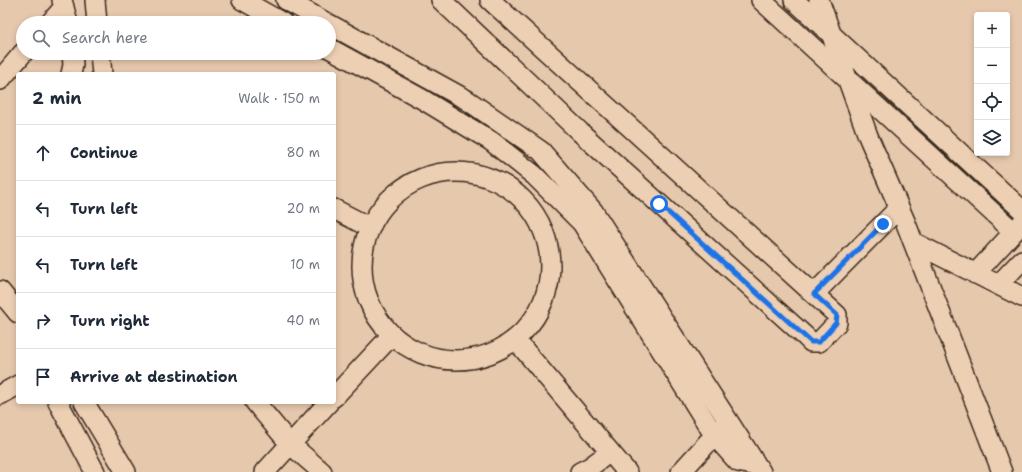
<!DOCTYPE html>
<meta charset="utf-8">
<style>
:root{--surface:#fff;--page:#f2f2f3;--text:#1f2937;--muted:#747a83;--line:#e0e1e3}
body{margin:0;font-family:"Shantell Sans",sans-serif;background:var(--page);color:var(--text)}
.controls{position:absolute;right:12px;top:12px;display:grid;overflow:hidden;border-radius:4px;box-shadow:0 2px 6px #0003}
.controls button{width:36px;height:36px;display:grid;place-items:center;padding:0;border:0;border-bottom:1px solid var(--line);background:var(--surface);color:var(--text);font:20px sans-serif}
.stop{position:absolute;width:12px;height:12px;margin:-9px;border:3px solid #1a73e8;border-radius:50%;background:#fff}
.stop.end{background:#1a73e8;border-color:#fff;box-shadow:0 1px 4px #0008}
.list{margin:0;padding:0;list-style:none}
h2{display:flex;justify-content:space-between;align-items:center;height:52px;margin:0;padding:0 16px;font-size:17px}
h2 small{font-size:13px;font-weight:400;color:var(--muted)}
.list li{display:grid;grid-template-columns:26px 1fr auto;gap:12px;align-items:center;box-sizing:border-box;height:56px;padding:0 16px;border-top:1px solid var(--line)}
.list b{display:block;font-size:15px;white-space:nowrap}
.list em{font-size:13px;font-style:normal;color:var(--muted)}
.icon{flex:none;width:22px;height:22px;fill:none;stroke:currentColor;stroke-width:2;stroke-linecap:round;stroke-linejoin:round}
.map{position:relative;flex:none;width:1022px;height:472px;overflow:hidden}
.search{position:absolute;background:var(--surface);box-shadow:0 2px 6px #0003;left:16px;top:16px;width:320px;height:44px;display:flex;align-items:center;gap:10px;box-sizing:border-box;padding:0 14px;border-radius:22px;color:var(--muted);font-size:15px}
.panel{position:absolute;background:var(--surface);box-shadow:0 2px 6px #0003;left:16px;top:72px;width:320px;height:332px;border-radius:4px}
.map>svg:first-child{display:block}
</style>
<div class="map">
<svg width="1022" height="472" viewBox="0 0 1022 472">
<rect width="100%" height="100%" fill="#e6c8ad"/>
<filter id="ink" filterUnits="userSpaceOnUse"><feTurbulence type="fractalNoise" baseFrequency=".025" numOctaves="2"/><feDisplacementMap in="SourceGraphic" scale="8" xChannelSelector="R" yChannelSelector="G"/><feConvolveMatrix kernelMatrix="1 2 1 2 8 2 1 2 1" color-interpolation-filters="sRGB"/></filter>
<g filter="url(#ink)">
<g fill="none" stroke-linecap="round" stroke-linejoin="round">
<defs>
<path id="street" d="M 62,0 L 68,23
M 95,0 L 97,23
M 242,0 L 283,23
M 286,0 L 327,23
M 441,0 L 580,132 L 806,337 L 811,342 L 819,342 L 837,323 L 837,315 L 490,0
M 761,0 L 1014,232
M 794,0 L 1022,210
M 819,0 L 868,136 L 905,221 L 1002,472
M 50,23 L 64,7
M 329,24 L 467,100 L 541,151 L 593,211 L 761,472
M 329,48 L 422,99 L 491,141 L 534,175 L 582,223 L 714,435 L 738,462 L 757,466
M 100,53 L 102,74
M 71,74 L 73,65 L 72,53
M 0,80 L 23,53
M362 266a94 94 0 1 1 188 0a94 94 0 1 1-188 0Z
M 334,209 L 369,227
M 913,242 L 1022,297
M 975,274 L 1022,223
M 998,285 L 1022,260
M 0,291 L 18,313
M 814,294 L 893,214 L 900,209
M 515,339 L 627,472
M 0,395 L 18,385
M 334,397 L 392,335
M 58,402 L 95,472
M 84,402 L 126,472
M 255,402 L 290,444 L 322,472
M 265,472 L 329,402
M 580,472 L 590,467 L 610,452
M 681,472 L 722,427"/>
</defs>
<use href="#street" stroke="#3b2a1e" stroke-width="22"/>
<use href="#street" stroke="#edcfb3" stroke-width="19"/>
</g>
</g>
<g fill="none" stroke-linecap="round" stroke-linejoin="round" filter="url(#ink)">
<path stroke="#1a73e8" stroke-width="5" d="M 659,204 L 811,342 L 819,342 L 836,323 L 837,315 L 814,294 L 883,224"/>
</g>
</svg>
<div class="controls">
<button>+</button>
<button>−</button>
<button><svg class="icon" aria-label="locate" viewBox="0 0 24 24"><circle cx="12" cy="12" r="6"/><path d="M12 2v4M12 18v4M2 12h4M18 12h4"/></svg></button>
<button><svg class="icon" aria-label="layers" viewBox="0 0 24 24"><path d="M12 4l9 5-9 5-9-5zM3 14l9 5 9-5"/></svg></button>
</div>
<div class="stop" style="left:659px;top:204px"></div>
<div class="stop end" style="left:883px;top:224px"></div>
<div class="search"><svg class="icon" aria-label="search" viewBox="0 0 24 24"><circle cx="10" cy="10" r="6"/><path d="M15 15l6 6"/></svg>Search here</div>
<section class="panel">
<h2>2 min<small>Walk · 150 m</small></h2>
<ul class="list">
<li><svg class="icon" aria-label="ahead" viewBox="0 0 24 24"><path d="M12 20V5M6 11l6-6 6 6"/></svg><div><b>Continue</b></div><em>80 m</em></li>
<li><svg class="icon" aria-label="left" viewBox="0 0 24 24"><path d="M17 20v-9H6M10 6l-5 5 5 5"/></svg><div><b>Turn left</b></div><em>20 m</em></li>
<li><svg class="icon" aria-label="left" viewBox="0 0 24 24"><path d="M17 20v-9H6M10 6l-5 5 5 5"/></svg><div><b>Turn left</b></div><em>10 m</em></li>
<li><svg class="icon" aria-label="right" viewBox="0 0 24 24"><path d="M7 20v-9h11M14 6l5 5-5 5"/></svg><div><b>Turn right</b></div><em>40 m</em></li>
<li><svg class="icon" aria-label="arrive" viewBox="0 0 24 24"><path d="M6 21V4h12l-3 4 3 4H6"/></svg><div><b>Arrive at destination</b></div></li>
</ul>
</section>
</div>
